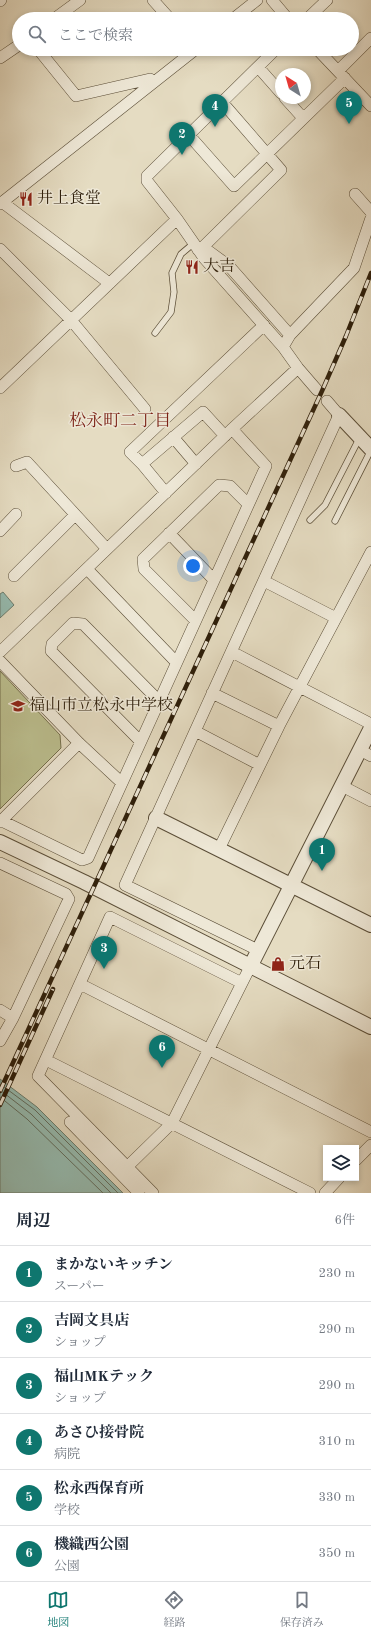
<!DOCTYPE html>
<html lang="ja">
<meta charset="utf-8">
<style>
:root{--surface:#fff;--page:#f2f2f3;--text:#1f2937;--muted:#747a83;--line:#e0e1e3;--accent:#0f766e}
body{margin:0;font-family:"Old Standard TT","Noto Serif JP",serif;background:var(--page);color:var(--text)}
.controls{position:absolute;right:12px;bottom:12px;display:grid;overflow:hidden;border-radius:0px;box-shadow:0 2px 6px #0003}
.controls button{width:36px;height:36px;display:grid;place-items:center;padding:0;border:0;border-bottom:1px solid var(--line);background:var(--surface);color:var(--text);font:20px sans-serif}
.compass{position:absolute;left:275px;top:68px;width:36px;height:36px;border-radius:50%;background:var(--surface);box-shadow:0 2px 6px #0003;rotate:323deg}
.you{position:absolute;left:193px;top:566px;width:14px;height:14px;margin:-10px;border:3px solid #fff;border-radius:50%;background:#1a73e8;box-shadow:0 0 0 6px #1a73e833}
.badge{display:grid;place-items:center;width:26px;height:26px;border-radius:50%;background:var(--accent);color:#fff;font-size:13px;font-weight:700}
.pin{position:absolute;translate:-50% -33px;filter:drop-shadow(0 1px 2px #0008)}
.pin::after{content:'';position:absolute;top:21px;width:14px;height:12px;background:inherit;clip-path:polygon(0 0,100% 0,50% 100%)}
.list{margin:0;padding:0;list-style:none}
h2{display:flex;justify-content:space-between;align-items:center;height:52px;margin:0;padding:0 16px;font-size:17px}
h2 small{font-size:13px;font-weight:400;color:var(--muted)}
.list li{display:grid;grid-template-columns:26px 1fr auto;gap:12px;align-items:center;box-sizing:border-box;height:56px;padding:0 16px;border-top:1px solid var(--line)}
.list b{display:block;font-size:15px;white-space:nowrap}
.list p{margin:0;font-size:13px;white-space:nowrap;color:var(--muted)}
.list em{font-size:13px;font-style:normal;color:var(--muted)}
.icon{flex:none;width:22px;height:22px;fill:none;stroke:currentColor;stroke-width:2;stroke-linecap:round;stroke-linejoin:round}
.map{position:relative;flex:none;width:371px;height:1193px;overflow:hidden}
.search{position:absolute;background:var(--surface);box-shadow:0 2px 6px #0003;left:12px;right:12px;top:12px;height:44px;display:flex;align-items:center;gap:10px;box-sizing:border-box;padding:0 14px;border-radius:22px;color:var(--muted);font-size:15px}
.sheet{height:388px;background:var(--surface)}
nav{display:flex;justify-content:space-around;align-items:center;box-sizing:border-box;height:56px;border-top:1px solid var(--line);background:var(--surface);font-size:11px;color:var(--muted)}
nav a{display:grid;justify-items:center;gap:2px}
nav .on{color:var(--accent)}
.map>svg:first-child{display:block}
</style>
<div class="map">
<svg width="371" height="1193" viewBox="0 0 371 1193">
<rect width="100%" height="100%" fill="#e5dcc2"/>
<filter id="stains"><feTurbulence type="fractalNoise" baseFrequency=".005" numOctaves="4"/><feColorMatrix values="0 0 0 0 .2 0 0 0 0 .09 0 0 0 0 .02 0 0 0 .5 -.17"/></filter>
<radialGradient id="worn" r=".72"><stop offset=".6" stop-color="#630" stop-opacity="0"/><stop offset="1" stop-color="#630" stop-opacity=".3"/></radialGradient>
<path fill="#bbbe8e" stroke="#746e4c" d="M 0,671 L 60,735 L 61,748 L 0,809 Z"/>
<path fill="#96bcb1" stroke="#6c7d6e" d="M 3,592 L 14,605 L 0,618 L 0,594 Z
M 0,1079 L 37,1107 L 123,1193 L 0,1193 Z"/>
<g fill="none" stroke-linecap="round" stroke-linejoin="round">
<path stroke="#626d5e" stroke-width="1" d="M 0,1084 L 35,1110 L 118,1193
M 0,1090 L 31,1114 L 111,1193
M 0,1097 L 27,1119 L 103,1193"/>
<defs>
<path id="service" d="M 155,333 L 171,312 L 174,292 L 172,273 L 181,254 L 194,243
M 310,520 L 325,505 L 360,437
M 335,521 L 371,450"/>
<path id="minor" d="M 153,0 L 170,19
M 272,0 L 288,19
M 0,1 L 1,0
M 54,19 L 80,0
M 233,19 L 257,0
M 307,19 L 327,0
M 38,49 L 76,96 L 150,79 L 154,82
M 276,49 L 147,176 L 147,181 L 177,219 L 204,258 L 283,347 L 298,368 L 317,390
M 317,49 L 371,106
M 0,58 L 19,45
M 258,67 L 281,93
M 338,71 L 371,38
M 285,98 L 303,118
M 188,134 L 234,186 L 345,78
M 355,194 L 371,212
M 2,202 L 109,283
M 0,204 L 196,49
M 203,247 L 229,266 L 290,335
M 0,249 L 71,320 L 145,409
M 198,250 L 203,247 L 281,170 L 222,102
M 283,347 L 290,335 L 354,268 L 371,218
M 0,388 L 177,219
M 173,437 L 196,464
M 142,464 L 130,452 L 264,325
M 16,466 L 27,462 L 107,549
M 166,493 L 142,464 L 203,412 L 225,436
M 0,531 L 16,514
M 169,533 L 214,580
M 87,569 L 176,662
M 14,576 L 75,515
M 264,581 L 336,618
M 195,620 L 144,569 L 143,559 L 219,485 L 230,486 L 248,504
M 0,652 L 232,429 L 298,368
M 232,652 L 371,724
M 0,661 L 79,743 L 122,783
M 212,693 L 279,726
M 195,731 L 260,765
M 140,741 L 51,651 L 52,644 L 73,623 L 83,624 L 159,701
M 360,750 L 371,756
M 342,786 L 371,801
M 2,821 L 82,860 L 88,858 L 266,466 L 232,429
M 0,822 L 79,743
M 219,849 L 279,726 L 371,552
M 0,863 L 66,894 L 69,899 L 13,1018 L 0,1041
M 258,950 L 125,885 L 339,415 L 327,401
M 80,984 L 371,1132
M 0,1010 L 13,1018
M 46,1060 L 310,1193
M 70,1122 L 139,1193
M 356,1160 L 371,1145
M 127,1167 L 172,1123 L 251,965
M 153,1193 L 38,1076 L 110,917 L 242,983
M 325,1193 L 339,1178"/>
<path id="tertiary" d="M 339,415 L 371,449
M 156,818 L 371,925
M 0,842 L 84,882 L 371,1027
M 251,965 L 371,728"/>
</defs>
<use href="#service" stroke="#5b4e38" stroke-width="7"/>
<use href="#minor" stroke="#5b4e38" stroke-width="12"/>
<use href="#tertiary" stroke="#5b4e38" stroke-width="16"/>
<use href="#service" stroke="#eee8d7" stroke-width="5.5"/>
<use href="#minor" stroke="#eee8d7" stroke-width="11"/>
<use href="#tertiary" stroke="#eee8d7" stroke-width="14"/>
<defs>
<path id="rail" d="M 0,1091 L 322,391 L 346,336 L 371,273
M 0,1105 L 53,989"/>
</defs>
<use href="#rail" stroke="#2d1e0a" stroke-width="4.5"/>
<use href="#rail" stroke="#eee8d7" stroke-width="3" stroke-dasharray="9" stroke-linecap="butt"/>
</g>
<defs>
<symbol id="restaurant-bare" viewBox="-9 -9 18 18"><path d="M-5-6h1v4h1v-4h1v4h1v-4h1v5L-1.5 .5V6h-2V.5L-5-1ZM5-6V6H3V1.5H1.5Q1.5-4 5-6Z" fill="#8f2418" stroke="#eee8d7" stroke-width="2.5" paint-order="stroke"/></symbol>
<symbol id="school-bare" viewBox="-9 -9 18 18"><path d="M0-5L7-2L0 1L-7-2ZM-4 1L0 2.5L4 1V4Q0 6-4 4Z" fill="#8f2418" stroke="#eee8d7" stroke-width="2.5" paint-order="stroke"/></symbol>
<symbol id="shop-bare" viewBox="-9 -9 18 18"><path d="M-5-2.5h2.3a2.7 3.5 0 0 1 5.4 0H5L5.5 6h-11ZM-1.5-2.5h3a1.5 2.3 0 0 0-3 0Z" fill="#8f2418" stroke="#eee8d7" stroke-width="2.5" paint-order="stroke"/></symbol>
</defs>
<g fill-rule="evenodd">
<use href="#restaurant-bare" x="16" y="189" width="20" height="20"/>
<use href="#restaurant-bare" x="182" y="257" width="20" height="20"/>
<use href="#school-bare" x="8" y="696" width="20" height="20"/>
<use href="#shop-bare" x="268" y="954" width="20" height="20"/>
</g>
<g text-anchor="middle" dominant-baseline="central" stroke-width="3" stroke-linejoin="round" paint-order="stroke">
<g font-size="16" fill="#2d1e0a" stroke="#eee8d7" text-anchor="start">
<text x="37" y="199">井上食堂</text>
<text x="203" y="267">大吉</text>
<text x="29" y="706">福山市立松永中学校</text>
<text x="289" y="964">元石</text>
</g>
<g font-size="17" fill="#7a1f14" stroke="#eee8d7">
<text x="120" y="421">松永町二丁目</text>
</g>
</g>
<rect width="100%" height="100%" filter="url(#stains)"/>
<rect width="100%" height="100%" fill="url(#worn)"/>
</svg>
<div class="controls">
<button><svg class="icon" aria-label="layers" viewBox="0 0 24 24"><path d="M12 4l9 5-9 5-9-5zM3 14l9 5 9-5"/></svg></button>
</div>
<svg class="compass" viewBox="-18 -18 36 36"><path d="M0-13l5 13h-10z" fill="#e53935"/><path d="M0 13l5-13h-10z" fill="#747a83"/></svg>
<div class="you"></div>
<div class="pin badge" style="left:322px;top:871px">1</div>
<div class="pin badge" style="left:182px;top:155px">2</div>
<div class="pin badge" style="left:104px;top:969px">3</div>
<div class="pin badge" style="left:215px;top:127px">4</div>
<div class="pin badge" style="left:349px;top:124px">5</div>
<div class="pin badge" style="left:162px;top:1068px">6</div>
<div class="search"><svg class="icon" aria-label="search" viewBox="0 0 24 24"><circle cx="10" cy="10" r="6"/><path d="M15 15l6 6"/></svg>ここで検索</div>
</div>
<section class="sheet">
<h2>周辺<small>6件</small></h2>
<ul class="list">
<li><span class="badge">1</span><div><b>まかないキッチン</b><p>スーパー</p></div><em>230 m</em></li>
<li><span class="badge">2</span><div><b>吉岡文具店</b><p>ショップ</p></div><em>290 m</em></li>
<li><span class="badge">3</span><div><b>福山MKテック</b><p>ショップ</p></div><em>290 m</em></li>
<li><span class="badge">4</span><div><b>あさひ接骨院</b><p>病院</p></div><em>310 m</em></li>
<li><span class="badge">5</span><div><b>松永西保育所</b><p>学校</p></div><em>330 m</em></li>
<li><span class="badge">6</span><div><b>機織西公園</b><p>公園</p></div><em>350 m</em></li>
</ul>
</section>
<nav>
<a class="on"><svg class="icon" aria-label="map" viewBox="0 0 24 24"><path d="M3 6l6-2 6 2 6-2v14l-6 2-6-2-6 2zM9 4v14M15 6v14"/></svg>地図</a>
<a><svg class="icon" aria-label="directions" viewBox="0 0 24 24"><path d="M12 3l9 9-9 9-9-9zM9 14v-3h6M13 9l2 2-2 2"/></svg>経路</a>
<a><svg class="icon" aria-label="saved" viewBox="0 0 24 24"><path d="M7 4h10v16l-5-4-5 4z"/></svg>保存済み</a>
</nav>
